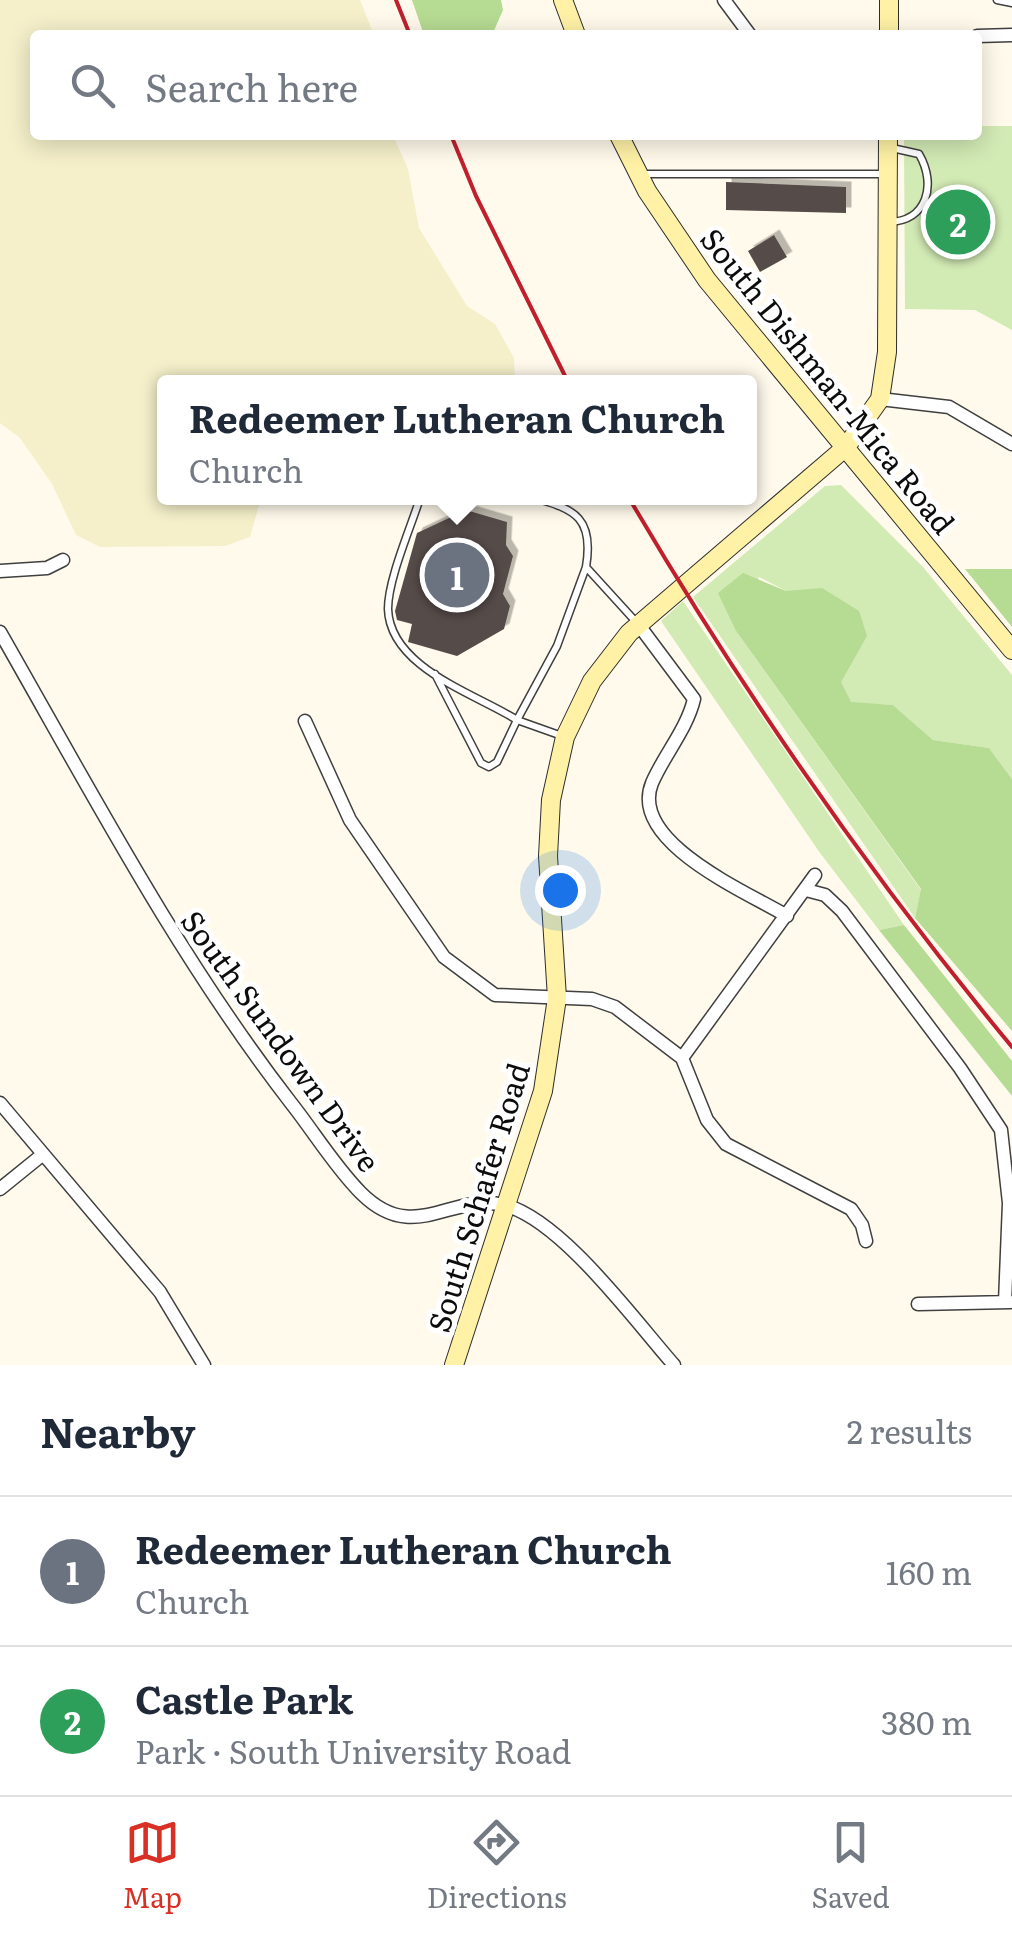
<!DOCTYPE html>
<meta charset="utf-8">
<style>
:root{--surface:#fff;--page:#f6f6f7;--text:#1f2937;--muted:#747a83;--line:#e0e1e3;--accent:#d93025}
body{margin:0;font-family:Literata,serif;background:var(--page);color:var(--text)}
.you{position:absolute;left:560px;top:890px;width:35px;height:35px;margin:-25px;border:8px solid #fff;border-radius:50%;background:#1a73e8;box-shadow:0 0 0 15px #1a73e833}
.badge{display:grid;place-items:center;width:65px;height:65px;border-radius:50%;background:var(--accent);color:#fff;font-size:32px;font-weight:700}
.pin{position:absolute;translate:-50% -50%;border:5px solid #fff;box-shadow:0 2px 10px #0006}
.popup{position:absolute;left:157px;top:375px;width:600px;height:130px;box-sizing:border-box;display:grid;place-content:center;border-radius:10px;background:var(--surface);filter:drop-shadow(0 2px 8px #0005);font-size:32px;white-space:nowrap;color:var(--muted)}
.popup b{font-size:38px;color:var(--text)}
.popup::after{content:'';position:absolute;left:50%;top:100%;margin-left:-20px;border:20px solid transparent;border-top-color:var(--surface)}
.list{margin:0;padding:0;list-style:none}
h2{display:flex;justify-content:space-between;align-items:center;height:130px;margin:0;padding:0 40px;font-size:42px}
h2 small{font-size:32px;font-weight:400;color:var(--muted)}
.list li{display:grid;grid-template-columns:65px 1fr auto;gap:30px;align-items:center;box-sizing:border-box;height:150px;padding:0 40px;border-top:2px solid var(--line)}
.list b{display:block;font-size:38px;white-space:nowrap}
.list p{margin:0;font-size:32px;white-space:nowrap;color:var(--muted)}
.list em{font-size:32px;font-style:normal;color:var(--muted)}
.icon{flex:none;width:55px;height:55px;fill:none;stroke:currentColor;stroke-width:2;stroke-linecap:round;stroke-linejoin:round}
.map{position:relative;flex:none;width:1012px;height:1365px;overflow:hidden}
.search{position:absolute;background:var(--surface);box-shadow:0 5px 25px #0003;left:30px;right:30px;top:30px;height:110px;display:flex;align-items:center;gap:25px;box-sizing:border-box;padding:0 35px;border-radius:10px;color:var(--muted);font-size:38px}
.sheet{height:430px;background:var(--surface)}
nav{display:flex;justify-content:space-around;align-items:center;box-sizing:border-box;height:140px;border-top:2px solid var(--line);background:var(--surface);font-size:28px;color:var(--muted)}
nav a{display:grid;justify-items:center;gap:5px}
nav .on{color:var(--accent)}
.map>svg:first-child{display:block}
</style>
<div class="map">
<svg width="1012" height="1365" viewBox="0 0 1012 1365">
<defs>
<filter id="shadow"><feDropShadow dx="5.5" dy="-5.5" stdDeviation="0" flood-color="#0004"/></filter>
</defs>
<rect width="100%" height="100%" fill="#fffaeb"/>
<path fill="#f5f0ca" d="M 0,0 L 360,0 L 374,35 L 35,35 L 35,135 L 393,135 L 408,169 L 419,228 L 467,306 L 495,324 L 514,358 L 515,382 L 425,382 L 411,378 L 371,382 L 165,382 L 165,498 L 261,498 L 250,537 L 225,546 L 100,547 L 76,535 L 52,484 L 20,438 L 0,423 Z"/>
<path fill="#d2eab4" d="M 977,126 L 1012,126 L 1012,330 L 975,310 L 905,309 L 904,135 L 977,135 Z
M 841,485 L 923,567 L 1012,675 L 1012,779 L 989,748 L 933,740 L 893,705 L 851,703 L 786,591 L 759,577 L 736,631 L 921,890 L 915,918 L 693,597 L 825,486 Z
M 683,601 L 904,925 L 879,930 L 820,853 L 661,621 Z"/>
<path fill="#b6db92" d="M 412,0 L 501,0 L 503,10 L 492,35 L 424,35 Z
M 965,569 L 1012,569 L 1012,627 Z
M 743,573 L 786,591 L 822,588 L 859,611 L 867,636 L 841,682 L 851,702 L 893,705 L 933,740 L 989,748 L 1012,779 L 1012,1031 L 915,918 L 921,889 L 736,631 L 718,593 Z
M 904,925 L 1012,1061 L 1012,1096 L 879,930 Z"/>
<path fill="#554c48" filter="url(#shadow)" d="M 726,182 L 846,187 L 846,213 L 726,210 Z
M 774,235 L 787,257 L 760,272 L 748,251 Z
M 466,510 L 507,522 L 506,545 L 513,556 L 503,594 L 510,606 L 504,629 L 457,656 L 408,642 L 412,624 L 397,620 L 395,611 L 417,533 Z"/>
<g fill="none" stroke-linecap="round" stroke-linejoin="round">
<defs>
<path id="lane" d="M 997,0 L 1012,3
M 644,174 L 887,174
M 889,222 C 927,221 937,185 919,154 L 892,148
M 420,498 C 411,527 388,579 388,609 C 390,668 476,694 517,720 L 497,762 L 489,767 L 481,763 L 435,674
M 534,498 C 576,509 594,519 586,567
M 562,736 L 517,720 L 557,646 L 586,567 L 637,623"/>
<path id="street" d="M 724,0 L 750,35
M 977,36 L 1012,35
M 880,399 L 949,407 L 1012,444
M 0,571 L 47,568 L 63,560
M 638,624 L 694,699 C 687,729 664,755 652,783 C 628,842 747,892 787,916
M 0,632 C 92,793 178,957 291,1103 C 314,1132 335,1167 361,1193 C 414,1246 451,1192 504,1205 C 561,1219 635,1321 674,1365
M 305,721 L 350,820 L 444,957 L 495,995 L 592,999 L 615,1007 L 682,1058 L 707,1120 L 726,1144 L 851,1209 L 862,1225 L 866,1241
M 806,890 L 825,895 L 842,911 L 960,1068 L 1001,1130 L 1009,1203 L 1005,1302
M 682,1058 L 815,875
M 0,1103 L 160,1292 L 204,1365
M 0,1189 L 42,1155
M 918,1304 L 1010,1302"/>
<path id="secondary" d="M 563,0 L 576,35
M 889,35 L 889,0
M 619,135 L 647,191 L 707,280 L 1012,650
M 454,1365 L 543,1091 L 557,998 L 548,856 L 551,800 L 565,737 L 592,681 L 629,633 L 846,447 L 880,399 L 887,352 L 888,135"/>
</defs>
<use href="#lane" stroke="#3f3f3f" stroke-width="9"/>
<use href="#street" stroke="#3f3f3f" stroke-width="15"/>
<use href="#secondary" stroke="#2e2e2e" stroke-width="20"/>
<use href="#lane" stroke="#fff" stroke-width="6"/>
<use href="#street" stroke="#fff" stroke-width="12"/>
<use href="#secondary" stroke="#fff2a6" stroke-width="18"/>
<path stroke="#c0202d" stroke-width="4" d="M 396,0 L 410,35
M 451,135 L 476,196 L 568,382
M 629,498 C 742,691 869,874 1012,1047"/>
</g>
<g text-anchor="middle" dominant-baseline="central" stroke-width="10" stroke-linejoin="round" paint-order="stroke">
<g font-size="30" fill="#0c0c0c" stroke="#fff">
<text transform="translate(829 380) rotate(51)">South Dishman-Mica Road</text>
<text transform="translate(282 1040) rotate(54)">South Sundown Drive</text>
<text transform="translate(477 1197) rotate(-73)">South Schafer Road</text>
</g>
</g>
</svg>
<div class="you"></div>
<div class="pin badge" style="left:457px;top:575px;background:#6b7280">1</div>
<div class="popup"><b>Redeemer Lutheran Church</b>Church</div>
<div class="pin badge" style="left:958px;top:222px;background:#2e9e5b">2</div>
<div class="search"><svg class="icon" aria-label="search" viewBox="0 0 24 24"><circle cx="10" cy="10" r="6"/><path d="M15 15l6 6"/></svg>Search here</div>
</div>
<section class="sheet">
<h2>Nearby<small>2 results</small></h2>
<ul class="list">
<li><span class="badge" style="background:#6b7280">1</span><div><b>Redeemer Lutheran Church</b><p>Church</p></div><em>160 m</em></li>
<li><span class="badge" style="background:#2e9e5b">2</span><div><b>Castle Park</b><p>Park · South University Road</p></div><em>380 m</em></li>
</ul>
</section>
<nav>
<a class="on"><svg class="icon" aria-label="map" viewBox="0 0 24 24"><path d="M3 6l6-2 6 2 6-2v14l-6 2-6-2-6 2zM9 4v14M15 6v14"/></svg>Map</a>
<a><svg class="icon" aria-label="directions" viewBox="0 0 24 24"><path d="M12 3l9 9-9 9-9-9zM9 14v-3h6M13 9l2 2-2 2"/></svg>Directions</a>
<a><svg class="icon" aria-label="saved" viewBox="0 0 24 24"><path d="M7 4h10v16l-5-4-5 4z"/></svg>Saved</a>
</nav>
